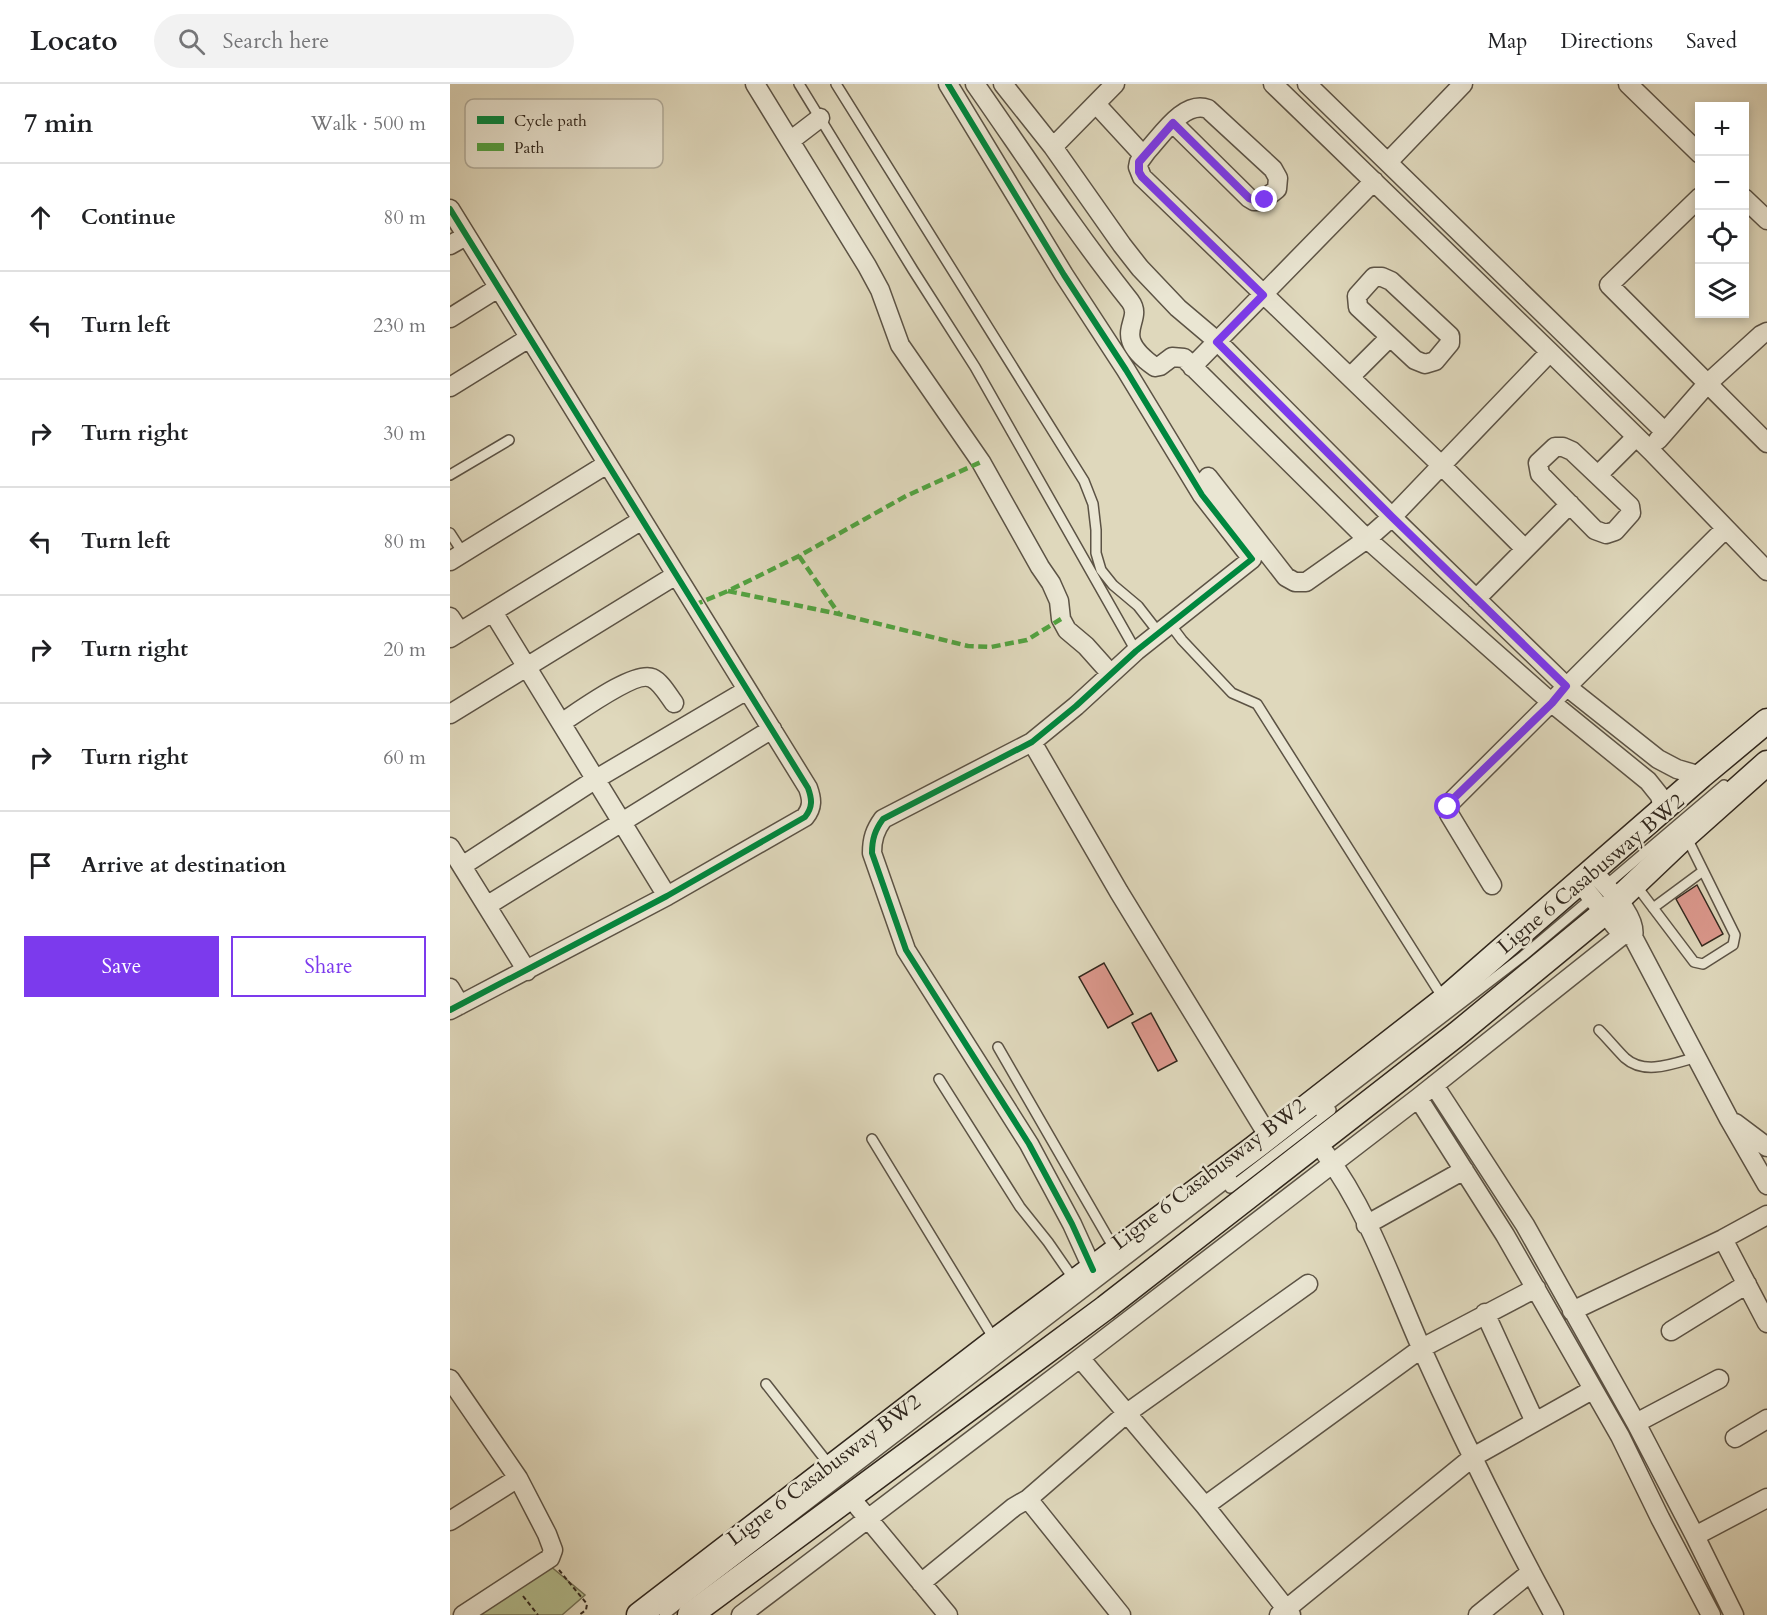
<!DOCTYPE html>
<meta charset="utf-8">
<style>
:root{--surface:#fff;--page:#f2f2f2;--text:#202124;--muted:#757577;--line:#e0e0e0;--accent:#7c3aed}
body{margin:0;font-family:Cardo,serif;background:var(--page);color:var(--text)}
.controls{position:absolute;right:18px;top:18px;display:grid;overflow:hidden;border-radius:0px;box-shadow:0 3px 9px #0003}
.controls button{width:54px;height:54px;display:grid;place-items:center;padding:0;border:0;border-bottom:2px solid var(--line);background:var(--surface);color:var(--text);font:30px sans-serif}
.stop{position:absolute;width:18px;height:18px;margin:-14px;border:4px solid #7c3aed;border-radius:50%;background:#fff}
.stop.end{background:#7c3aed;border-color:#fff;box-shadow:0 2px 6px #0008}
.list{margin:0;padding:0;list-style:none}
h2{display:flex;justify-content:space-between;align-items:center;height:78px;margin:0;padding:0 24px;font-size:26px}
h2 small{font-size:20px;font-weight:400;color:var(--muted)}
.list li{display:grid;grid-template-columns:39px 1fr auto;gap:18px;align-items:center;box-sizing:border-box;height:108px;padding:0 24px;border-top:2px solid var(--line)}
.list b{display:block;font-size:22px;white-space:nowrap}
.list em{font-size:20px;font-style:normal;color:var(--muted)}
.actions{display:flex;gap:12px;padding:18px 24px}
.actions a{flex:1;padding:14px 0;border:2px solid var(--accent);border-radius:0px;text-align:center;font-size:21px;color:var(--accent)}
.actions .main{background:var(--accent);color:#fff}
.icon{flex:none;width:33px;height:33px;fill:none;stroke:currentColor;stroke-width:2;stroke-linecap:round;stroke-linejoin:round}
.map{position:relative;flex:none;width:1317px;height:1531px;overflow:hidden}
header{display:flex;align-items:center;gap:36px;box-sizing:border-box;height:84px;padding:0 30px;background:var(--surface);border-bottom:2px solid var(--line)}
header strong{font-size:28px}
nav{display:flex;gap:33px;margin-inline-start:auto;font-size:21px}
.search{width:420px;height:54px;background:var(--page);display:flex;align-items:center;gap:15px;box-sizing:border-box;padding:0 21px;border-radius:33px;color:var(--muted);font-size:22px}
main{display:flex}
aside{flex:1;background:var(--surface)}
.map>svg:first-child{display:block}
</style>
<header>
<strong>Locato</strong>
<div class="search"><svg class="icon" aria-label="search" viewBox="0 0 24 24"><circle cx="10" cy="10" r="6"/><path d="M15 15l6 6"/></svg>Search here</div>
<nav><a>Map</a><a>Directions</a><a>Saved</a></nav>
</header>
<main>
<aside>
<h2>7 min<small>Walk · 500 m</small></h2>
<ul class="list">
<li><svg class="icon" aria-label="ahead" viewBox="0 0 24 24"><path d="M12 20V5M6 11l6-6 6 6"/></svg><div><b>Continue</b></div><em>80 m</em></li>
<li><svg class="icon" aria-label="left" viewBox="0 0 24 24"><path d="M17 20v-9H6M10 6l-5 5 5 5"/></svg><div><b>Turn left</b></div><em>230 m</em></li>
<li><svg class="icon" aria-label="right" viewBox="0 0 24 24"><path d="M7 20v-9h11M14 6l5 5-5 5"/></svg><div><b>Turn right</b></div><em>30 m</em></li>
<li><svg class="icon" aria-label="left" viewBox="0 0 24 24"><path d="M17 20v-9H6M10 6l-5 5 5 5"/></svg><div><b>Turn left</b></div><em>80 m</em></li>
<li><svg class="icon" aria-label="right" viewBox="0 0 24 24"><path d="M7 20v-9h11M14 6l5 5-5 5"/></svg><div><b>Turn right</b></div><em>20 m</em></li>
<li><svg class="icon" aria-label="right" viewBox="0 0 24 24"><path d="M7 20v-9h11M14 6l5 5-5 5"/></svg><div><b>Turn right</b></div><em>60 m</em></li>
<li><svg class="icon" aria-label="arrive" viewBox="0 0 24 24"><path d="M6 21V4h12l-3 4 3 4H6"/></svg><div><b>Arrive at destination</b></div></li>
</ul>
<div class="actions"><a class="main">Save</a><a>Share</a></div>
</aside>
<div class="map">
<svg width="1317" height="1531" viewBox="0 0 1317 1531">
<rect width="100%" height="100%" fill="#dfd8bc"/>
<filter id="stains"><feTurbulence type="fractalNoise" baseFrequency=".00333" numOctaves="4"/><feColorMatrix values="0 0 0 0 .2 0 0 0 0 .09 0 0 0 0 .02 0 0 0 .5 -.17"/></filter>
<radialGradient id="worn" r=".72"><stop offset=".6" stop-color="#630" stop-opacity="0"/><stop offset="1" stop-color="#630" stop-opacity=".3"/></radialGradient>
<path fill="#b3be8f" stroke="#727256" stroke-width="1.5" d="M 99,1481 L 135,1511 L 112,1531 L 21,1531 Z"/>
<path fill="#dc988d" stroke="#31271d" stroke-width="1.5" d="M 1247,801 L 1273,850 L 1252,862 L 1226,815 Z
M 654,879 L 683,930 L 658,944 L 629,893 Z
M 701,929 L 727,977 L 708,987 L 682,939 Z"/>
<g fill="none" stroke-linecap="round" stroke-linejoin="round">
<defs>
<path id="lane" d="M 349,0 L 463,186 L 525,283 L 686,567
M 386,0 L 634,397 L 643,420 L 646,446 L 646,469 L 651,486 L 663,501 L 688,522 L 709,549
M 0,391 L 59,356
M 0,449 L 13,469
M 720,540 L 732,556 L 782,609 L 807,620 L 993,914
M 1185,800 L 1244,878 L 1253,880 L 1283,861 L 1285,851 L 1237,754
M 1154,803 L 1274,701
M 1203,824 L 1253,787
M 1149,946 C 1158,955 1166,965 1175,974 C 1195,992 1225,979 1247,973
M 548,963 L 665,1166
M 489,995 L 570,1123 L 598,1158 L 625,1197
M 870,1028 L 1073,872 L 1144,812
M 422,1055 L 544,1255
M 780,1104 L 881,1026
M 316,1300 L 381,1383
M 214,1531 L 782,1095"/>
<path id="street" d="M 305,0 L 340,57
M 498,0 L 614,191 L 676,286 L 752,411 L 802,475 L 686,567 L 626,622 L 582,658 L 433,735 C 425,746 422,755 422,769 L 456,866 L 579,1060 L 622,1140 L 643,1186
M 525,0 C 576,73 625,148 680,217 C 696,238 657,249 705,283 L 710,282 L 722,273 L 734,274 L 917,455 L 1102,619 L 1198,697 L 1210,712 L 1213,725
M 553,0 L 603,63 L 672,161 L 690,184 L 728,224 L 767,257 L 942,433 L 1116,602 L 1208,675 L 1227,685 L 1251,692
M 823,0 L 1100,268 L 1201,367 L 1317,487
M 857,0 L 1215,348
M 1178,0 L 1250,70
M 646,20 L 693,71
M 370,34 L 340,57 L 417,182 L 430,206 L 450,261 L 531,378 L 590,483 L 601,499 L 609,517 L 611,535 L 617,546 L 636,562 L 661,590
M 723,39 L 799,114 L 804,117 L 812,117 L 827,105 L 828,94 L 823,85 L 758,25 C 734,16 712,51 697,67 L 689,78 L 688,83 L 692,93 L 991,381 L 1075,465
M 603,63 L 665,0
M 938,78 L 1013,0
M 1250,113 L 1159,201 L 1317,359
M 1294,114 L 1317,136
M 0,125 L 358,704 C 362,715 363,723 355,733 L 217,812 L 0,926
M 0,161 L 16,152
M 924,193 L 932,193 L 941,197 L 1000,252 L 1000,259 L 985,277 L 975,280 L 965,276 L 908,223 L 907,212 Z
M 0,234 L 48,204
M 742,283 L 924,97
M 900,293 L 940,253
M 0,303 L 79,254
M 1208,356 L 1257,300 L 1311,251 L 1317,248
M 1105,363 L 1113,363 L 1122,367 L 1180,422 L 1181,429 L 1165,447 L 1156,450 L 1145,446 L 1090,390 L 1088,379 Z
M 1148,391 L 1185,354
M 758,393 L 836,493 L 845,498 L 856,498 L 917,455 L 942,433 L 1100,268
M 0,477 L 157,380
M 1026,515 L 1120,420
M 43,528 L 217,812
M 0,533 L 10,548
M 0,554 L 192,436
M 0,630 L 226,491
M 111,639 C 127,629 185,586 202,594 C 211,598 218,611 224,619
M 582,658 L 669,808 L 819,1053
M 0,763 L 77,887
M 12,782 L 146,695 L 297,606
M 1143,787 C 1156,803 1188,832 1183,853 L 1279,1035 L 1317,1101
M 1130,799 L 1170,848 L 1183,853
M 1042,801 L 999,730 L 999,720 L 1275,445
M 38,821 L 322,645
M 0,904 L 10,921
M 984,1001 L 1075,1141 L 1186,1339 L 1245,1452 L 1284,1531
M 968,1014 L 1055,1151 L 1170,1352 L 1210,1434 L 1261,1531
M 1285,1039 L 1317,1063
M 875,1069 C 917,1125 942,1197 970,1261 C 1011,1352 1056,1443 1104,1531
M 916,1141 L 1014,1086
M 1273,1155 L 1317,1239
M 1122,1227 L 1273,1155 L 1317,1131
M 1035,1229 L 1085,1338
M 1221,1247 L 1297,1200
M 630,1274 L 755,1422 L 841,1531
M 0,1295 L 68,1394 L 97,1450 L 103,1466 L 100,1474 L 13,1531
M 1186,1339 L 1269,1295
M 1285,1354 L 1317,1335
M 400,1413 L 498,1531
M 578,1415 L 671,1531
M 755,1422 L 972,1264 L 1086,1204
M 0,1437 L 68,1394
M 1245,1452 L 1317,1414
M 471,1499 L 564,1423 L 578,1415 L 677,1329 L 858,1200
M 291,1531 L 630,1274 L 968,1014 L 1174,850
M 829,1531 L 1023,1373 L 1142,1306
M 1028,1531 L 1081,1488"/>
<path id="secondary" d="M 189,1531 L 545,1257 L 804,1064 L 994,916 L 1251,692 L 1317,637
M 240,1531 L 655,1224 L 1007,950 L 1155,828 L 1235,752 L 1317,679"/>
</defs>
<use href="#lane" stroke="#5c5345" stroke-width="12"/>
<use href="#street" stroke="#5c5345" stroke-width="21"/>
<use href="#secondary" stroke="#31271d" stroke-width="27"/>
<path stroke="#31271d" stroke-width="2" stroke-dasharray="4.5 3" stroke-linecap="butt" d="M 109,1486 L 137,1520 L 136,1526 L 129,1531
M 73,1512 L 88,1531"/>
<use href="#lane" stroke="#eae6d3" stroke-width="9"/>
<use href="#street" stroke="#eae6d3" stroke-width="18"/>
<use href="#secondary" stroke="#eae6d3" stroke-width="24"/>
<path stroke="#52a341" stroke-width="4.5" stroke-dasharray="9 4.5" stroke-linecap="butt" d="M 349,472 L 389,530
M 278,507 L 389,530 L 518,562 L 541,563 L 577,556 L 611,535
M 244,521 L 278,507 L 349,472 L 456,412 L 531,378"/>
<defs>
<path id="cycleway" d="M 498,0 L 614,191 L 676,286 L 752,411 L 802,475 L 686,567 L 626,622 L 582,658 L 433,735 C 425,746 422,755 422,769 L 456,866 L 579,1060 L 622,1140 L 643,1186
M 0,125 L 358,704 C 362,715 363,723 355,733 L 217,812 L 0,926"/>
</defs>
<use href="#cycleway" stroke="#eae6d3" stroke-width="10"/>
<use href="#cycleway" stroke="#00873e" stroke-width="6"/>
</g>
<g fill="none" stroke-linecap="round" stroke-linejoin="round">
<path stroke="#7c3aed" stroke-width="8" d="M 815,116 L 809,118 L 799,114 L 723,39 L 689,78 L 689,88 L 692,93 L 813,211 L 767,258 L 942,433 L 1116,602 L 1102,619 L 1001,717 L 998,723"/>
</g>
<g text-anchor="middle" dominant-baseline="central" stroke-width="5" stroke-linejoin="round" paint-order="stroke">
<g font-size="21" fill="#31271d" stroke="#eae6d3">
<text transform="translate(1141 790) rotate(-40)">Ligne 6 Casabusway BW2</text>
<text transform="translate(759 1090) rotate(-37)">Ligne 6 Casabusway BW2</text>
<text transform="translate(374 1386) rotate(-37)">Ligne 6 Casabusway BW2</text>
</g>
</g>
<rect x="15" y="15" width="198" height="69" rx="9" fill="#eae6d3" stroke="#b2ad9c" stroke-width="1.5"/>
<rect x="27" y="32" width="27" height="8" fill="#00873e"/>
<rect x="27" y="59" width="27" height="8" fill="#52a341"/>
<g font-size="16" fill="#31271d">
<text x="64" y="42">Cycle path</text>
<text x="64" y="69">Path</text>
</g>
<rect width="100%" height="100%" filter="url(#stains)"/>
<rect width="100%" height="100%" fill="url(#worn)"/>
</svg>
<div class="controls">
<button>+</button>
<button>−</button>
<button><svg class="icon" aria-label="locate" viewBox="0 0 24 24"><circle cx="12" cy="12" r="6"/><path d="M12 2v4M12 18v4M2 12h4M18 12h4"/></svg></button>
<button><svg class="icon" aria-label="layers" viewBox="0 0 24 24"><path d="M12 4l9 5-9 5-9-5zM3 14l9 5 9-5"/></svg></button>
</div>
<div class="stop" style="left:998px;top:723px"></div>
<div class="stop end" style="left:815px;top:116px"></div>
</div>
</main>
